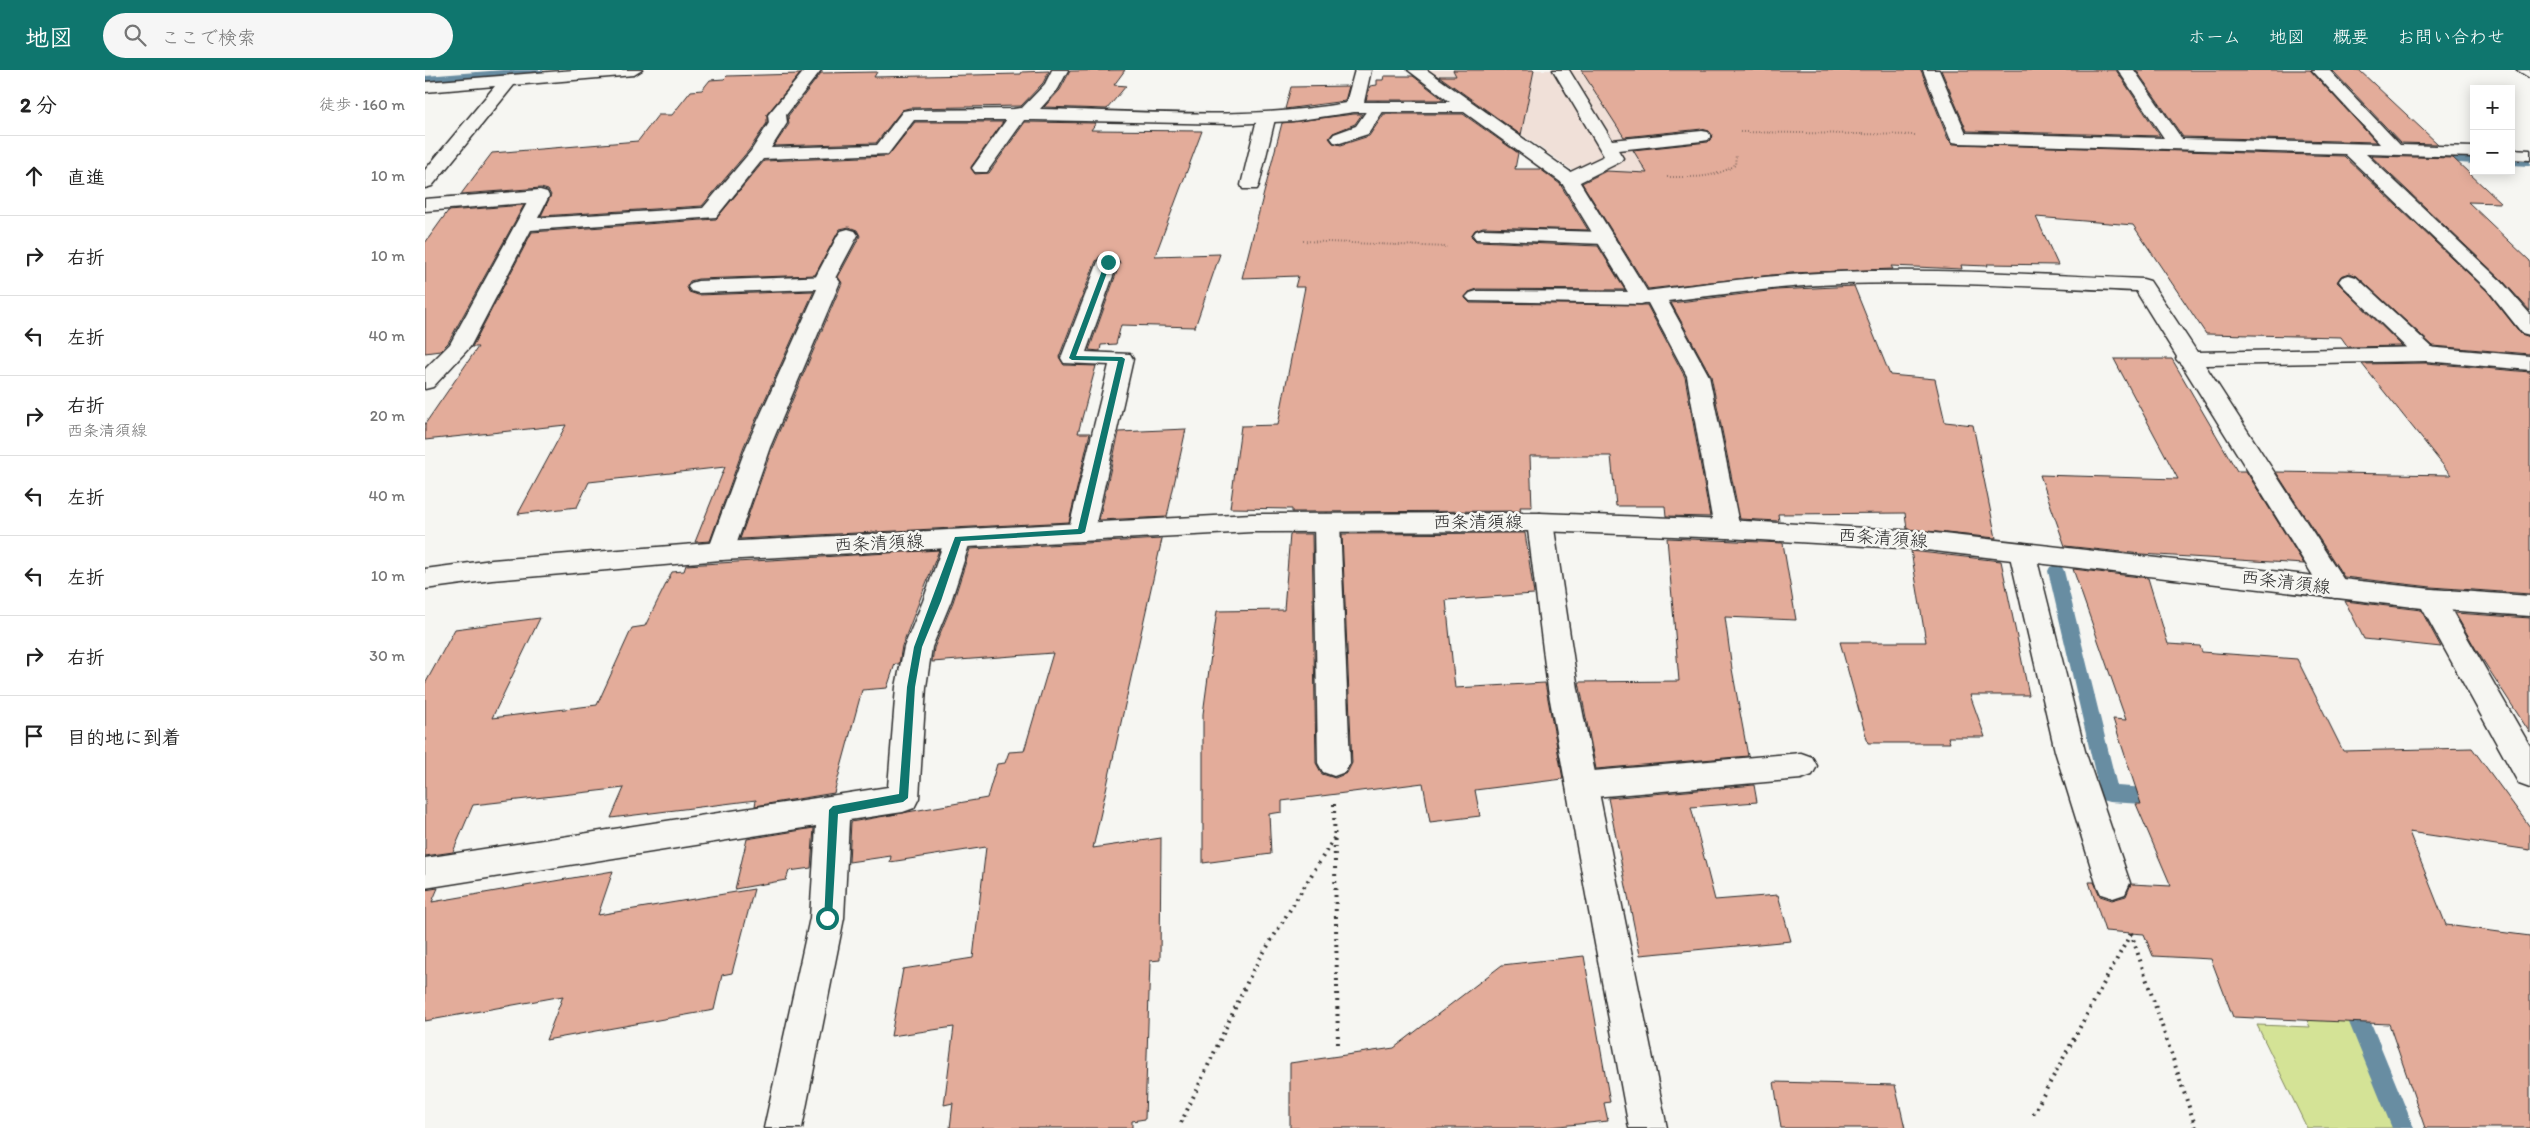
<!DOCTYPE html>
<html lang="ja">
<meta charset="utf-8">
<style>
:root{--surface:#fff;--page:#f6f6f6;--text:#222;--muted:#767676;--line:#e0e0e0;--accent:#0f766e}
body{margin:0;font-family:Itim,"Klee One",sans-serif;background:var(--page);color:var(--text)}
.controls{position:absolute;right:15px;top:15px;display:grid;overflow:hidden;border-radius:0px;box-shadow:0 2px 12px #0003}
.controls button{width:45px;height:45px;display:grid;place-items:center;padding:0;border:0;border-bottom:1px solid var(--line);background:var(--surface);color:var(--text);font:25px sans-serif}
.stop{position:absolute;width:15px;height:15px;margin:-11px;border:4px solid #0f766e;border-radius:50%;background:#fff}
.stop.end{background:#0f766e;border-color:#fff;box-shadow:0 1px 5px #0008}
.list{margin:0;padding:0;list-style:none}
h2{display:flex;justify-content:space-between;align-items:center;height:65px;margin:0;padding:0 20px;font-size:21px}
h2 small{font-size:16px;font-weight:400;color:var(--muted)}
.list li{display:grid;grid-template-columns:32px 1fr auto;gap:15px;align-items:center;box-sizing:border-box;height:80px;padding:0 20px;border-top:1px solid var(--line)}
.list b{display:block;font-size:19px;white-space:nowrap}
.list p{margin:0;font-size:16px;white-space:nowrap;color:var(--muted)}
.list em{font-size:16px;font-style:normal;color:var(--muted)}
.icon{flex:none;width:28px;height:28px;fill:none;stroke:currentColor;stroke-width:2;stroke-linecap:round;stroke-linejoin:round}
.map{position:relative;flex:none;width:2105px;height:1058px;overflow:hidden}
header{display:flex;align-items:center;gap:30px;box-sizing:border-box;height:70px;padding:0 25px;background:var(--accent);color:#fff}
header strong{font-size:24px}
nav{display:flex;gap:28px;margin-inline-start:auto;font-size:18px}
.search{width:350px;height:45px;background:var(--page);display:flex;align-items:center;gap:12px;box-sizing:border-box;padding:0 18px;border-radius:28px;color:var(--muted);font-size:19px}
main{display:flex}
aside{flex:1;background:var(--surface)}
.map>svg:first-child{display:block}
</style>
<header>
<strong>地図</strong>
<div class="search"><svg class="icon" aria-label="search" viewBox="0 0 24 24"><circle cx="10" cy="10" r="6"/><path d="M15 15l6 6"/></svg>ここで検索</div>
<nav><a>ホーム</a><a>地図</a><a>概要</a><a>お問い合わせ</a></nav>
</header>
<main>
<aside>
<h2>2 分<small>徒歩 · 160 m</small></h2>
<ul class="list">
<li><svg class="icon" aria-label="ahead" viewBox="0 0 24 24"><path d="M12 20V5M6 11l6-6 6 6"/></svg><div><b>直進</b></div><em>10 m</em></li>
<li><svg class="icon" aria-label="right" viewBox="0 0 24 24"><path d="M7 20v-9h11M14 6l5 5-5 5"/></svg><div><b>右折</b></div><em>10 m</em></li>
<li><svg class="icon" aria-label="left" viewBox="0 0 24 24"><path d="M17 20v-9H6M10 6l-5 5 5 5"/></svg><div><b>左折</b></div><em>40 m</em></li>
<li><svg class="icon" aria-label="right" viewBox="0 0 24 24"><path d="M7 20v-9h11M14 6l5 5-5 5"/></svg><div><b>右折</b><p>西条清須線</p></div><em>20 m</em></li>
<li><svg class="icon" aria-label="left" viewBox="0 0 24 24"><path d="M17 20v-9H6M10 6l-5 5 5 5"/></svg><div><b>左折</b></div><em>40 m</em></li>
<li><svg class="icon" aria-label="left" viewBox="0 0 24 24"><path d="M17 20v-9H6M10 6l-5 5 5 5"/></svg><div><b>左折</b></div><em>10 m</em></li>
<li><svg class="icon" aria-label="right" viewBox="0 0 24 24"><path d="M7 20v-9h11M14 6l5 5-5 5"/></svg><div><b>右折</b></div><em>30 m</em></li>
<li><svg class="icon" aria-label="arrive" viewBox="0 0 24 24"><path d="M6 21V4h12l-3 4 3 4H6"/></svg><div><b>目的地に到着</b></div></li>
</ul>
</aside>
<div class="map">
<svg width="2105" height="1058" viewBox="0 0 2105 1058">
<rect width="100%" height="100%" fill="#f6f6f2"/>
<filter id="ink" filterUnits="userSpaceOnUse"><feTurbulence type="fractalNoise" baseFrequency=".02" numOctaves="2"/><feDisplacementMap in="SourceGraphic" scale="10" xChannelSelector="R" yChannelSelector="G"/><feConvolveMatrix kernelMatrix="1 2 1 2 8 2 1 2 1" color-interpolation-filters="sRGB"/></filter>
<g filter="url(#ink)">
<path fill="#f0e0d8" d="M 1004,0 L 1495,0 L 1282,103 L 1157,107 Z"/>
<path fill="#d4e396" stroke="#808760" d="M 1868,919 L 1920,921 L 1976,1058 L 1882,1058 L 1832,955 L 1885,957 Z"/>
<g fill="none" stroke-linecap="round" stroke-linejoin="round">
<path fill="#688da2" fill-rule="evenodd" d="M 78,0 L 119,0 L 114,3 L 0,12 L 0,6 Z
M 2009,86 L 2049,88 L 2049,94 L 2005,91 L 2005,87 Z
M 2086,89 L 2105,90 L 2105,96 L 2086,95 Z
M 1631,495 L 1637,497 L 1639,501 L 1692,716 L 1735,719 L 1742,721 L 1744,727 L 1742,733 L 1735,735 L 1684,732 L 1677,730 L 1675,724 L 1623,501 L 1625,497 Z
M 1927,923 L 1935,926 L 1989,1058 L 1967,1058 L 1916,933 L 1919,926 Z"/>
</g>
<path fill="#e3ac9a" stroke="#2b2b2b" d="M 700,0 L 689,15 L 701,16 L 682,39 L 619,37 L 635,20 L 645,1 Z
M 1028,0 L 1109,0 L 1096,65 L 1014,6 L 1031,6 Z
M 1156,0 L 1496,0 L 1523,69 L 1528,74 L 1919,86 L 2062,221 L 2096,264 L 2105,267 L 2105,284 L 2008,276 L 1932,206 L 1925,203 L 1916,206 L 1912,212 L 1977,276 L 1923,277 L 1916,267 L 1781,264 L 1708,155 L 1611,147 L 1633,195 L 1562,194 L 1563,196 L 1536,195 L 1537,199 L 1466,196 L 1468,199 L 1366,203 L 1223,219 L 1157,113 L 1181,101 L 1222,103 L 1208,80 L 1283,72 L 1288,66 L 1284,61 L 1277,59 L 1199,67 Z
M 1516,0 L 1691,0 L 1735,66 L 1542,61 Z
M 1711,0 L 1885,0 L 1951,72 L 1758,67 Z
M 1907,0 L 1934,0 L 2013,74 L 1976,73 Z
M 624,1 L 618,13 L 596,36 L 484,38 L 477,40 L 451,73 L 349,76 L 364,54 L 363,46 L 396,3 L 452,2 L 449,7 L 596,4 L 597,2 Z
M 375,4 L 342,44 L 342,53 L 324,80 L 277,136 L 116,146 L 126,125 L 123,120 L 116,118 L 36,124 L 67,83 L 213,71 L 233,45 L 247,45 L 266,21 L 277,20 L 285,10 L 299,9 L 302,6 Z
M 959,6 L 988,6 L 1019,30 L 941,30 L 945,16 L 952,15 L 952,10 L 958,10 Z
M 924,16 L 920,31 L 860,39 L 866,17 Z
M 929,44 L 937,44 L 930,54 L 908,63 L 904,68 L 908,73 L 916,75 L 944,66 L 959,44 L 1038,44 L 1093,83 L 1090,99 L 1115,99 L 1135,114 L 1163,160 L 1058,157 L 1050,160 L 1046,166 L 1051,171 L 1173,176 L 1200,220 L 1052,219 L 1044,222 L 1040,228 L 1045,233 L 1222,235 L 1260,307 L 1285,447 L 1241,446 L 1240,436 L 1191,436 L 1186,386 L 1105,386 L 1107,437 L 1095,437 L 1096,441 L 867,442 L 867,439 L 805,438 L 816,356 L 853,355 L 880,217 L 870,217 L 873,206 L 817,208 L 857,53 Z
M 490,52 L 578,52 L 546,97 L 550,104 L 564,103 L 600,52 L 671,53 L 666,60 L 777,61 L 730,186 L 795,184 L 770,257 L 696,255 L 691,274 L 676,275 L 675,281 L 664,280 L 695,193 L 692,187 L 682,184 L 675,186 L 671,191 L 634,287 L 639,295 L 671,296 L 653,363 L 665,363 L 644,452 L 315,469 L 347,378 L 417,213 L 413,207 L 435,166 L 432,160 L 424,157 L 415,159 L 412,164 L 390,205 L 273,209 L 265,211 L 262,216 L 264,222 L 273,225 L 389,221 L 319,376 L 285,471 L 270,472 L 300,397 L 164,412 L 152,437 L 93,444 L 141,355 L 0,370 L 0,354 L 53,277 L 47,277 L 107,162 L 291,149 L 339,91 L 463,86 Z
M 1946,86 L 2028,88 L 2076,133 L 2043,132 L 2105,191 L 2105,241 L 2078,211 Z
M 99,135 L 23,273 L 15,281 L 0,283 L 0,173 L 23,141 Z
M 1429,216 L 1465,305 L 1510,309 L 1520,352 L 1548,355 L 1571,468 L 1482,459 L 1480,443 L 1353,444 L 1354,451 L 1315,449 L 1286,306 L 1246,233 L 1351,220 Z
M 1689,289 L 1747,289 L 1812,401 L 1821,401 L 1879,494 L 1716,484 L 1640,476 L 1615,405 L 1753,409 Z
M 2001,293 L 2105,302 L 2105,524 L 2006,517 L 1919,507 L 1851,402 L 2026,405 L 1937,294 Z
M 761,359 L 742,447 L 674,450 L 694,362 Z
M 1100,463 L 1109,524 L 1021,530 L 1030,618 L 1120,613 L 1138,709 L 1050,720 L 1055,746 L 1005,752 L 998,713 L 857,731 L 857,742 L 844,744 L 846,784 L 778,793 L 778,644 L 792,541 L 859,540 L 865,464 L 887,464 L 891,693 L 897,704 L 910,708 L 922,703 L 927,693 L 917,464 Z
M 1242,468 L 1358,473 L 1371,550 L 1300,547 L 1307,599 L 1323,686 L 1171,699 L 1154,612 L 1254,611 Z
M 737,469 L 668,778 L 736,768 L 735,890 L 725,891 L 720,1049 L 707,1051 L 707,1058 L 525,1058 L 528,1033 L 519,1035 L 529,957 L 466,966 L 478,899 L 548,888 L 561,777 L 465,792 L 466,786 L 424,792 L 426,752 L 562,728 L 572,694 L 580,693 L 584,682 L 599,681 L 628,583 L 507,592 L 509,578 L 528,532 L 545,479 Z
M 514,480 L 477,576 L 474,594 L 470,594 L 462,618 L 437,620 L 409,723 L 330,736 L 331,730 L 186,748 L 199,718 L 48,735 L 28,782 L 0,786 L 0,614 L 30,559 L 115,548 L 67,648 L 172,635 L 207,558 L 220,556 L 247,502 L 259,501 L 261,495 Z
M 1486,481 L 1576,491 L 1604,625 L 1545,625 L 1560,667 L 1523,667 L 1525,673 L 1443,673 L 1415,572 L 1501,572 Z
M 1648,499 L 1723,508 L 1743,574 L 1775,576 L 1777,582 L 1872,589 L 1918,681 L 2047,678 L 2105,757 L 2105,780 L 1984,762 L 2021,855 L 2105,866 L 2105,1058 L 2000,1058 L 1964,954 L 1808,947 L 1786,889 L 1728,886 L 1719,864 L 1680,861 L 1664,812 L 1669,812 L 1675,826 L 1687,830 L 1701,826 L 1706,814 L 1746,816 L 1711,734 L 1716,734 L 1688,649 L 1701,650 Z
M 1920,531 L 1996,540 L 2016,577 L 1939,569 Z
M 2030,543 L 2105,548 L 2105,663 L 2052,581 Z
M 1329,715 L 1332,732 L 1266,737 L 1290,830 L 1353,825 L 1366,871 L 1215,885 L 1183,728 Z
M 389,758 L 386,798 L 364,801 L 361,810 L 310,819 L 322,769 Z
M 188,801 L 173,845 L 329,819 L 307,903 L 297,905 L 289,940 L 121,970 L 138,926 L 0,951 L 0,820 L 13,818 L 7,832 Z
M 1159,886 L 1185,1032 L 1179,1033 L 1183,1051 L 1114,1058 L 865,1058 L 865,993 L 969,978 L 1077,895 Z
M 1349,1012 L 1470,1015 L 1480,1058 L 1356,1058 Z"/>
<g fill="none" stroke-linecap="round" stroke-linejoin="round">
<defs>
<path id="lane" d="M 1128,0 L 1144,0 L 1187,70 L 1277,61 L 1283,62 L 1286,66 L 1283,70 L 1277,71 L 1193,80 L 1198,88 L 1195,92 L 1151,114 L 1137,114 L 1135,110 L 1137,106 L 1179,86 Z
M 953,32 L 959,33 L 961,37 L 943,64 L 915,73 L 909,72 L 906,68 L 909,64 L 931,56 L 947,33 Z
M 595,38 L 601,39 L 604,43 L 562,102 L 550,102 L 547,98 L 550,94 L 589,39 Z
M 841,44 L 847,45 L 850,49 L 834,115 L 832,119 L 818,119 L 816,115 L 832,49 L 835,45 Z
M 423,159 L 430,161 L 433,165 L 408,212 L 405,216 L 398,218 L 391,216 L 388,212 L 413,165 L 416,161 Z
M 1058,159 L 1180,162 L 1187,164 L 1190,168 L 1187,172 L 1180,174 L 1051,169 L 1048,165 L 1051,161 Z
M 683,186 L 690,188 L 693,192 L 661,282 L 705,284 L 708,289 L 669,462 L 665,468 L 656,471 L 647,468 L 643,462 L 684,295 L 639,293 L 636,288 L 673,192 L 676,188 Z
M 1924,205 L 1931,207 L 2009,279 L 2012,284 L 2009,289 L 2001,291 L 1993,289 L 1917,215 L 1914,211 L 1917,207 Z
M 1052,221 L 1216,222 L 1223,224 L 1227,228 L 1223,232 L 1216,234 L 1045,231 L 1041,227 L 1045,223 Z
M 902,444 L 911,447 L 915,453 L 925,693 L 920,702 L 909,706 L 898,702 L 893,693 L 889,453 L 893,447 Z
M 1597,473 L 1606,475 L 1610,482 L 1660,681 L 1705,813 L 1700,824 L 1688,828 L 1676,824 L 1671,813 L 1630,681 L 1584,482 L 1588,475 Z
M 1376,683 L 1387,687 L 1392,696 L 1387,705 L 1376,709 L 1157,728 L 1146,724 L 1141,715 L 1146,706 L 1157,702 Z"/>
<path id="street" d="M 149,0 L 217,0 L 209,5 L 89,15 L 7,116 L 0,118 L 0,100 L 70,16 L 0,22 L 0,12 Z
M 380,0 L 396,0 L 361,45 L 362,53 L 346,78 L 452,75 L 478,41 L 484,40 L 596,39 L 620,14 L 627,0 L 643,0 L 633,19 L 615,39 C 717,41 820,51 921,33 L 930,0 L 946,0 L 939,32 L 1025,32 L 983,0 L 1002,0 L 1151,106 L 1222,221 C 1286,213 1350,204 1415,202 C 1516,198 1617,205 1718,209 L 1725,211 L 1772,282 L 2001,277 L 2105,286 L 2105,300 L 2001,291 L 1780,295 L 1924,518 L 1920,525 L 1910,528 L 1900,525 L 1757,295 L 1751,289 L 1752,287 L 1711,221 C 1613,217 1515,211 1416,214 C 1358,216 1301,224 1243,231 L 1284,306 L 1315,459 L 1311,465 L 1302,468 L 1293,465 L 1289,459 L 1262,306 L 1223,233 L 1209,232 L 1137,113 L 1039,42 L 929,42 L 868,51 L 808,54 L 610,50 L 489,50 L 463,84 L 338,89 L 291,147 L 106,160 L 45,277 L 8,317 L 0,319 L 0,299 L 25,274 L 102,133 L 0,141 L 0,129 L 115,120 L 122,122 L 124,126 L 113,148 L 278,138 L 326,81 L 344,53 L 343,45 Z
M 1498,0 L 1514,0 L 1541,63 L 1739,68 L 1693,0 L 1709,0 L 1757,69 L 1955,74 L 1887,0 L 1904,0 L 1975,75 L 2049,77 L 2049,87 L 1941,84 L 2077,212 L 2105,244 L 2105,265 L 2097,263 L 2063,220 L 1920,84 L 1534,73 L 1528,72 L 1525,68 Z
M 2092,0 L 2105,0 L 2105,8 Z
M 2086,79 L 2105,80 L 2105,90 L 2086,89 Z
M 405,206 L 412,208 L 415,212 L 345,377 L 309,481 L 305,488 L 296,490 L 287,488 L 283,481 L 321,377 L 392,219 L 273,223 L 266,221 L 263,217 L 266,213 L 273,211 Z
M 1115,443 L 1124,446 L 1128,452 L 1153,619 L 1242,1058 L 1204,1058 L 1123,619 L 1102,452 L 1106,446 Z
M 533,460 L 542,462 L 546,469 L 526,531 L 507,577 L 501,617 L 494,728 L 489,738 L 478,742 L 424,750 L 419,848 L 377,1058 L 339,1058 L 385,848 L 391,756 L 0,818 L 0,788 L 463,717 L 471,617 L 479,577 L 498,531 L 520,469 L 524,462 Z
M 2006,519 L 2016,522 L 2105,676 L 2105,718 L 2094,714 L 1992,529 L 1996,522 Z"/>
<path id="secondary" d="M 1115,443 L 1302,450 L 1492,461 L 2006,519 L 2105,526 L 2105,546 L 2006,539 L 1492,479 L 1302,468 L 1115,461 L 827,462 L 296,490 L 67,510 L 0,519 L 0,499 L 67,490 L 296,472 L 827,444 Z"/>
</defs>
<use href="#lane" stroke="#2b2b2b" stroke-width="3"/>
<use href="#street" stroke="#2b2b2b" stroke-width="3"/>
<use href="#secondary" stroke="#2b2b2b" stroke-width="3"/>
<path stroke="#2b2b2b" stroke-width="2" stroke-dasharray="0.5 2.5" stroke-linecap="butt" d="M 1315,62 L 1491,65
M 1242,107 C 1266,107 1289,109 1310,95 L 1311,85
M 878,171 L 1022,177"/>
<path stroke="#2b2b2b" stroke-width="4" stroke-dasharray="2 5" stroke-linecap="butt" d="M 909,734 L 913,976
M 1706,863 L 1771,1058
M 1608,1044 L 1706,863
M 756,1053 L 828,900 L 911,765"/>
<use href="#lane" fill="#f6f6f2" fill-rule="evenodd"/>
<use href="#street" fill="#f6f6f2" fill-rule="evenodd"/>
<use href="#secondary" fill="#f6f6f2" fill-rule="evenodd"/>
</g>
</g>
<path fill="#0f766e" d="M 681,190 L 686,192 L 651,286 L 697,287 L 700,289 L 660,462 L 656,464 L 536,471 L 516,531 L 497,577 L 490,617 L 483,728 L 478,732 L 413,744 L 407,848 L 406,852 L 399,852 L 404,740 L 408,736 L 474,724 L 482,617 L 489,577 L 530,467 L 653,459 L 693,291 L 647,290 L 644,288 Z"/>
<g text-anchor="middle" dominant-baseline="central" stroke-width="5" stroke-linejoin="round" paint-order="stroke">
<g font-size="18" fill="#2b2b2b" stroke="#f6f6f2">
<text x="1053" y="452">西条清須線</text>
<text transform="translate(1458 468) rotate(4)">西条清須線</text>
<text transform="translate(454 473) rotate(-3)">西条清須線</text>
<text transform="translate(1861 512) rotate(7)">西条清須線</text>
</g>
</g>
</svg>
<div class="controls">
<button>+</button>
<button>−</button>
</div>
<div class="stop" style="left:402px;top:848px"></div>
<div class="stop end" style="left:683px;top:192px"></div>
</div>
</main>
